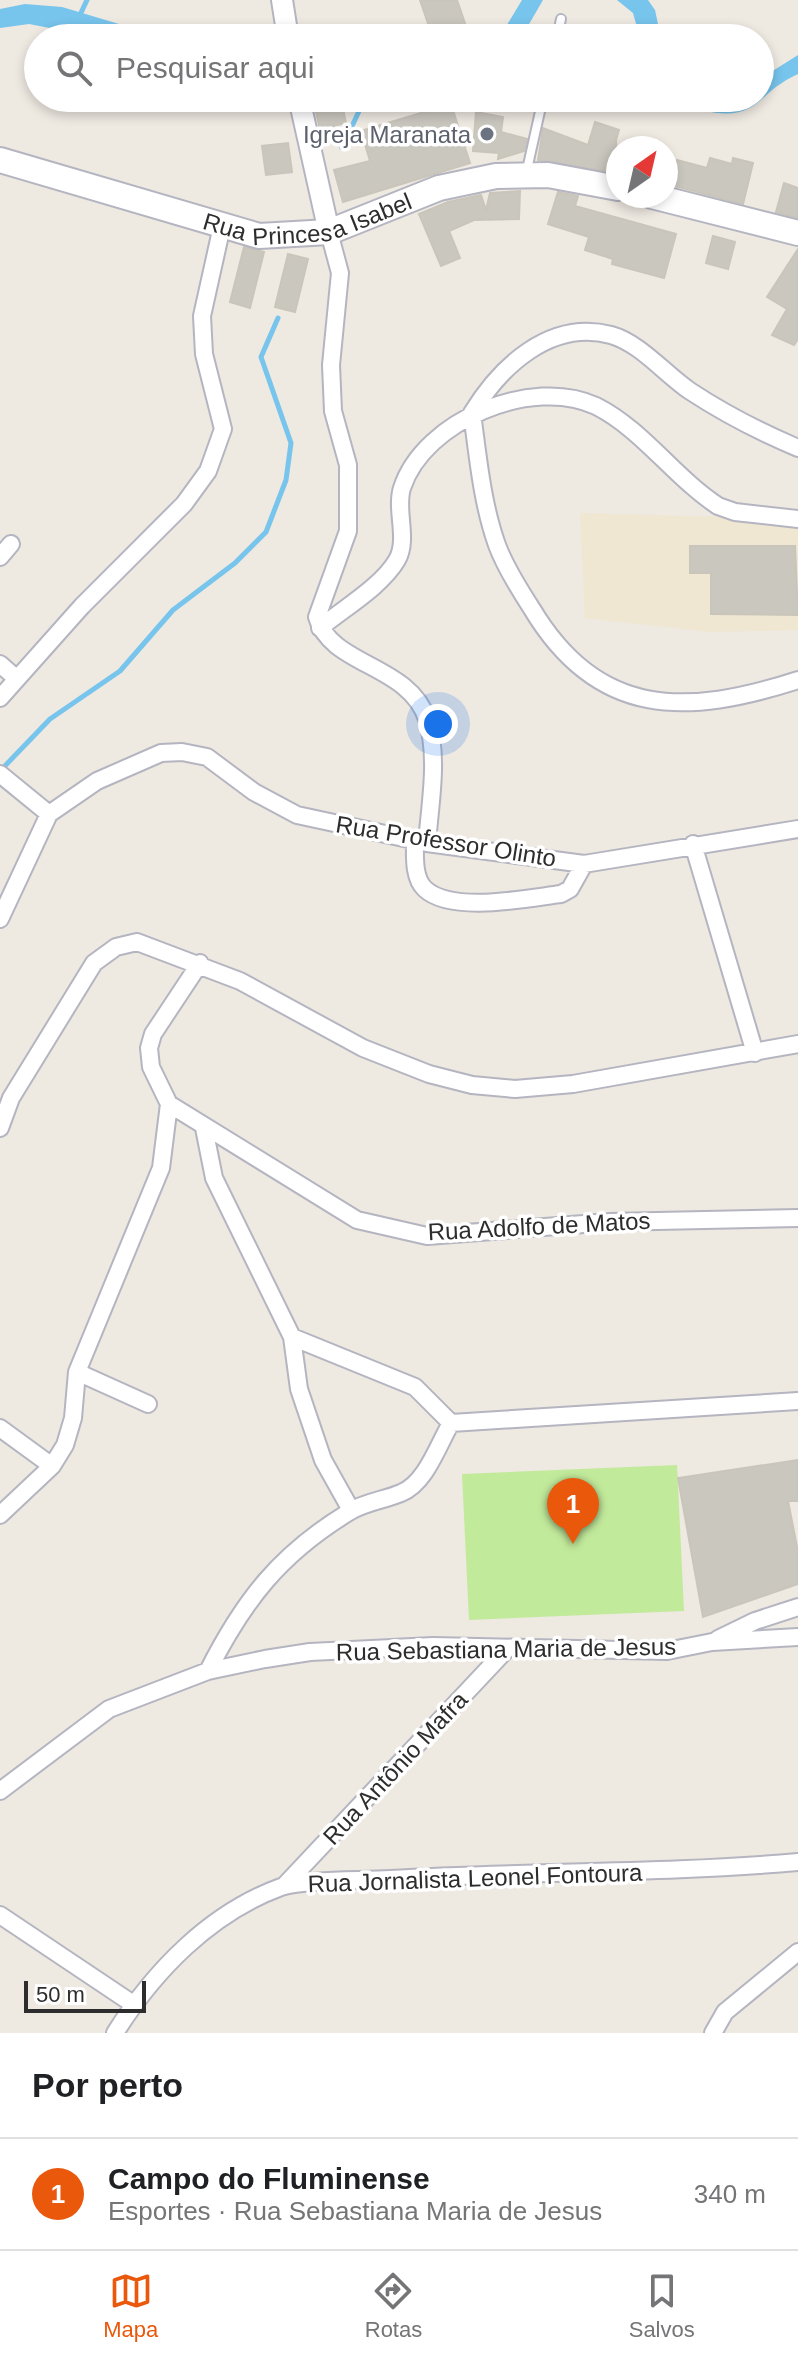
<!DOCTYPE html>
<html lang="pt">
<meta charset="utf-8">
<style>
:root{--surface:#fff;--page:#f2f2f2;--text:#202124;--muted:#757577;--line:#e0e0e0;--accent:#ea580c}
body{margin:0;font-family:Arial,sans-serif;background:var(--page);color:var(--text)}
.compass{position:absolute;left:606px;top:136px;width:72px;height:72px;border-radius:50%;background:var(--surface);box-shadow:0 4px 12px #0003;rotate:34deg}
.scale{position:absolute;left:24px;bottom:20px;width:122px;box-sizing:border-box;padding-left:8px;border:4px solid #2d2d2d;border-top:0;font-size:22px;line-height:28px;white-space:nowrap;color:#2d2d2d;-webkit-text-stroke:6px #fff;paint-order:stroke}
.you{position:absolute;left:438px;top:724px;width:28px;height:28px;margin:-20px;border:6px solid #fff;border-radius:50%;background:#1a73e8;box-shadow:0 0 0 12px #1a73e833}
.badge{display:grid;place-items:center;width:52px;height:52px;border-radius:50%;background:var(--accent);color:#fff;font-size:26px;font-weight:700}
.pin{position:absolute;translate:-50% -66px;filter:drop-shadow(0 2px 4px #0008)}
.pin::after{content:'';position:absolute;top:42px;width:28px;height:24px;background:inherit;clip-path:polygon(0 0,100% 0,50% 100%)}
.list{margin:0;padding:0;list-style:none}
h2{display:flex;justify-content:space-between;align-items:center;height:104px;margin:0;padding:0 32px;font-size:34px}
h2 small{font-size:26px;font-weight:400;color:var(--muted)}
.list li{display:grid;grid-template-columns:52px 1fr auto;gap:24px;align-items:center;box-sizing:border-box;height:112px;padding:0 32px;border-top:2px solid var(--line)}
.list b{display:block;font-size:30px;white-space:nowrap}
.list p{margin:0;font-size:26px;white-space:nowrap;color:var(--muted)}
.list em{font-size:26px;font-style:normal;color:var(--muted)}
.icon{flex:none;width:44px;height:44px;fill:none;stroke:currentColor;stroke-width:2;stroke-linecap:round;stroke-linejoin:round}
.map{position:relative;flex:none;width:798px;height:2033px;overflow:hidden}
.search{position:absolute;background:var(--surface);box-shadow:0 4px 12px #0003;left:24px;right:24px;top:24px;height:88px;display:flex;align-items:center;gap:20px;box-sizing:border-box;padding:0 28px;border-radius:44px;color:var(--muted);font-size:30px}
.sheet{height:216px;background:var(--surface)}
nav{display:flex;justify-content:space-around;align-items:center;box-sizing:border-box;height:112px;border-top:2px solid var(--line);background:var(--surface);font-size:22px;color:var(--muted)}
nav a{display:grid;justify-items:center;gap:4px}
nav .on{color:var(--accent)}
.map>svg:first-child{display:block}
</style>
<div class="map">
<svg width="798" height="2033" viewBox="0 0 798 2033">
<rect width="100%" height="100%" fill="#eee9e1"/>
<path fill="#efe7d1" d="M 580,513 L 798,519 L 798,630 L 711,632 L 585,618 Z"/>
<path fill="#c2ea9b" d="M 677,1465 L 684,1611 L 469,1620 L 462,1474 Z"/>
<path fill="#77c4ec" d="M 522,0 L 543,0 L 521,38 L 499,38 Z
M 617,0 L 648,0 L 655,10 L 661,38 L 640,38 L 633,13 Z
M 25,4 L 62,7 L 166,38 L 102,38 L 29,24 L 0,28 L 0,9 Z
M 798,55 L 798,74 C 755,93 759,124 701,110 C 690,107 680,106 672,98 L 760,98 L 760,79 Z"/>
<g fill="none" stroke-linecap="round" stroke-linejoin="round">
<path stroke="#77c4ec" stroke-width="5" d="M 79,17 L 87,0
M 342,148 L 365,98
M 0,771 L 50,719 L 120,671 L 173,610 L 235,563 L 266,532 L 286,480 L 291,443 L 261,357 L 278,318"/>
</g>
<path fill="#cac7bf" stroke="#cac5ba" stroke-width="2" d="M 420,0 L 457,0 L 470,38 L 433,38 Z
M 336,98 L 368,98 L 368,104 L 343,109 L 346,123 L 333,126 L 336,141 L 323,143 L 314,103 Z
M 451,104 L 470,163 L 343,202 L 334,170 L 370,161 L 361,131 Z
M 476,112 L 503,117 L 501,132 L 527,139 L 524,151 L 498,159 L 499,153 L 473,151 Z
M 595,122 L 619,130 L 616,140 L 618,173 L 538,160 L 543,128 L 588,145 Z
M 288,143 L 292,172 L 266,175 L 262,146 Z
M 710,158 L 732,164 L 733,158 L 753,163 L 743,204 L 671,185 L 677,160 L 707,168 Z
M 784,183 L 798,188 L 798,218 L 776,212 Z
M 520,191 L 519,219 L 474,220 L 449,231 L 460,258 L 441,266 L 419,214 L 448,202 L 481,195 L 486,210 L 490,193 Z
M 558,192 L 578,196 L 575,206 L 676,234 L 664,278 L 612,264 L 613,259 L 585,250 L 589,237 L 548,224 Z
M 713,236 L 735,242 L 728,269 L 706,263 Z
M 244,247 L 264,252 L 250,308 L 230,302 Z
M 798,249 L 798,339 L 794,345 L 772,335 L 787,309 L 767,297 Z
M 288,254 L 308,259 L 295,312 L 275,307 Z
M 690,546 L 795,546 L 798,615 L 711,614 L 711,573 L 690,573 Z
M 798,1460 L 798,1501 L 788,1501 L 798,1552 L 798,1584 L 703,1617 L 678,1478 Z"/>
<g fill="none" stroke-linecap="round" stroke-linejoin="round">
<defs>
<path id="service" d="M 557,38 L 561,19
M 526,174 L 543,98"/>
<path id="minor" d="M 329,232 L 340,273 L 331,365 L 333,411 L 348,465 L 348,531 L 317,617 C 330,666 409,664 427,719 C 439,758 430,803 427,843
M 798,448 C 760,432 725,414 690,391 C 665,374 640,343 611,335 C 550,319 500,367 472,413 C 478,457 482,503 497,545 C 505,567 519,589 532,609 C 598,719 687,716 798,680
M 0,557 L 11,544
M 320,628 C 344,608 381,587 397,560 C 409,539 395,510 402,488 C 424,420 533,376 596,406 C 642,429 675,478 718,506 L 735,512 L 798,519
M 0,664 L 17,679
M 0,698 L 82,606 L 184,504 L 208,471 L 223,429 L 204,354 L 202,316 L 222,226
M 0,774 L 49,814
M 415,841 C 415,855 413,878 425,889 C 452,914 528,898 561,894 L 570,889 L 584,864
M 693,844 L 755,1053
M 0,919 L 49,814 L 97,781 L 161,753 L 182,752 L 207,757 L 254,792 L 297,815 L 427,843 L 584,864 L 798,829
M 200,963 L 153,1034 L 149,1048 L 151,1067 L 169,1104 L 357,1220 L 427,1236 L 610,1222 L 798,1218
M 0,1128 L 11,1098 L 94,963 L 116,947 L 137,942 L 240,981 L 363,1048 L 429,1074 L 472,1085 L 515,1089 L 573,1084 L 798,1044
M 204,1128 L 214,1178 L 292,1337 L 299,1389 L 323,1460 L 351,1510
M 292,1337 L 415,1387 L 451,1423
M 77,1372 L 148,1404
M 451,1423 L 798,1401
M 0,1428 L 52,1466
M 0,1515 L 52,1466 L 65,1445 L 73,1418 L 77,1372 L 161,1168 L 169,1104
M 718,1639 L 755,1621 L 798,1607
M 208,1671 C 244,1600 280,1554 349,1512 C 364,1502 385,1500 401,1493 C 426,1483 438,1445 451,1423
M 0,1791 L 109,1709 L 208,1671 L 265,1659 L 310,1652 L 433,1646 L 667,1651 L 712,1642 L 798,1637
M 284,1886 L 506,1650
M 0,1915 L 133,2004
M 115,2033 C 154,1971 210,1913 281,1887 C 305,1879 363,1881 390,1879 C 526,1871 662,1874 798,1862
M 713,2033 L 725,2012 L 798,1952"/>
<path id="tertiary" d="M 282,0 L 288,38
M 299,98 L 329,232"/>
<g id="secondary">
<path id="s1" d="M 0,160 L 259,236 L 329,232 L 439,188 L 496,176 L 548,175 L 618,188"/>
<path d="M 652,196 L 798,233"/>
</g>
</defs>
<use href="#service" stroke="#b4b5c0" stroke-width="12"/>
<use href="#minor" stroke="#b4b5c0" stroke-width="20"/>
<use href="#tertiary" stroke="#b4b5c0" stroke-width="24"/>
<use href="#secondary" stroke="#b4b5c0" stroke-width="28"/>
<use href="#service" stroke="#fff" stroke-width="8"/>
<use href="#minor" stroke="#fff" stroke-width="16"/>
<use href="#tertiary" stroke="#fff" stroke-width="20"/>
<use href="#secondary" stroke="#fff" stroke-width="24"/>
</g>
<circle fill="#6b7280" stroke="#fff" stroke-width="3" cx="487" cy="134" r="8"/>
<g text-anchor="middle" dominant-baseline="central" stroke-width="7" stroke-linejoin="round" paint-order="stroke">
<g font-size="24" fill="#5b616d" stroke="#fff" text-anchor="end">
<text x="471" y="134">Igreja Maranata</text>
</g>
<g font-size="24" fill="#2d2d2d" stroke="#fff">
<text stroke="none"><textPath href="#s1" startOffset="320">Rua Princesa Isabel</textPath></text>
<text transform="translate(446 841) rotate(9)">Rua Professor Olinto</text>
<text transform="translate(539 1226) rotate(-3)">Rua Adolfo de Matos</text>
<text transform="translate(506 1649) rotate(-1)">Rua Sebastiana Maria de Jesus</text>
<text transform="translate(395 1768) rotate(-47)">Rua Antônio Mafra</text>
<text transform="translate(475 1878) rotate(-2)">Rua Jornalista Leonel Fontoura</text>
</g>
</g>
</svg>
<svg class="compass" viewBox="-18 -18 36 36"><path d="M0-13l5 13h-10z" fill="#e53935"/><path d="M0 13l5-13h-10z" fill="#757577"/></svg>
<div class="scale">50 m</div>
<div class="you"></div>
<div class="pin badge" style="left:573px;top:1544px">1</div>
<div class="search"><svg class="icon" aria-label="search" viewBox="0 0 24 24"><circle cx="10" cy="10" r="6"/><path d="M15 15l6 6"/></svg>Pesquisar aqui</div>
</div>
<section class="sheet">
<h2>Por perto<small></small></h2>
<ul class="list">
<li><span class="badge">1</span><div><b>Campo do Fluminense</b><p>Esportes · Rua Sebastiana Maria de Jesus</p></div><em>340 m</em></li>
</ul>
</section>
<nav>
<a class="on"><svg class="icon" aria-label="map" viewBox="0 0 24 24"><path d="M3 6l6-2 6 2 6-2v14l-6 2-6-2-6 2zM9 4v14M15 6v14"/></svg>Mapa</a>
<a><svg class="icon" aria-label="directions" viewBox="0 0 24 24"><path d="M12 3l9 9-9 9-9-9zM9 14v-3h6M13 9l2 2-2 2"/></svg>Rotas</a>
<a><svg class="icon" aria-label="saved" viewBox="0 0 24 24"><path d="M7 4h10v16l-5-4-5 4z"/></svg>Salvos</a>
</nav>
